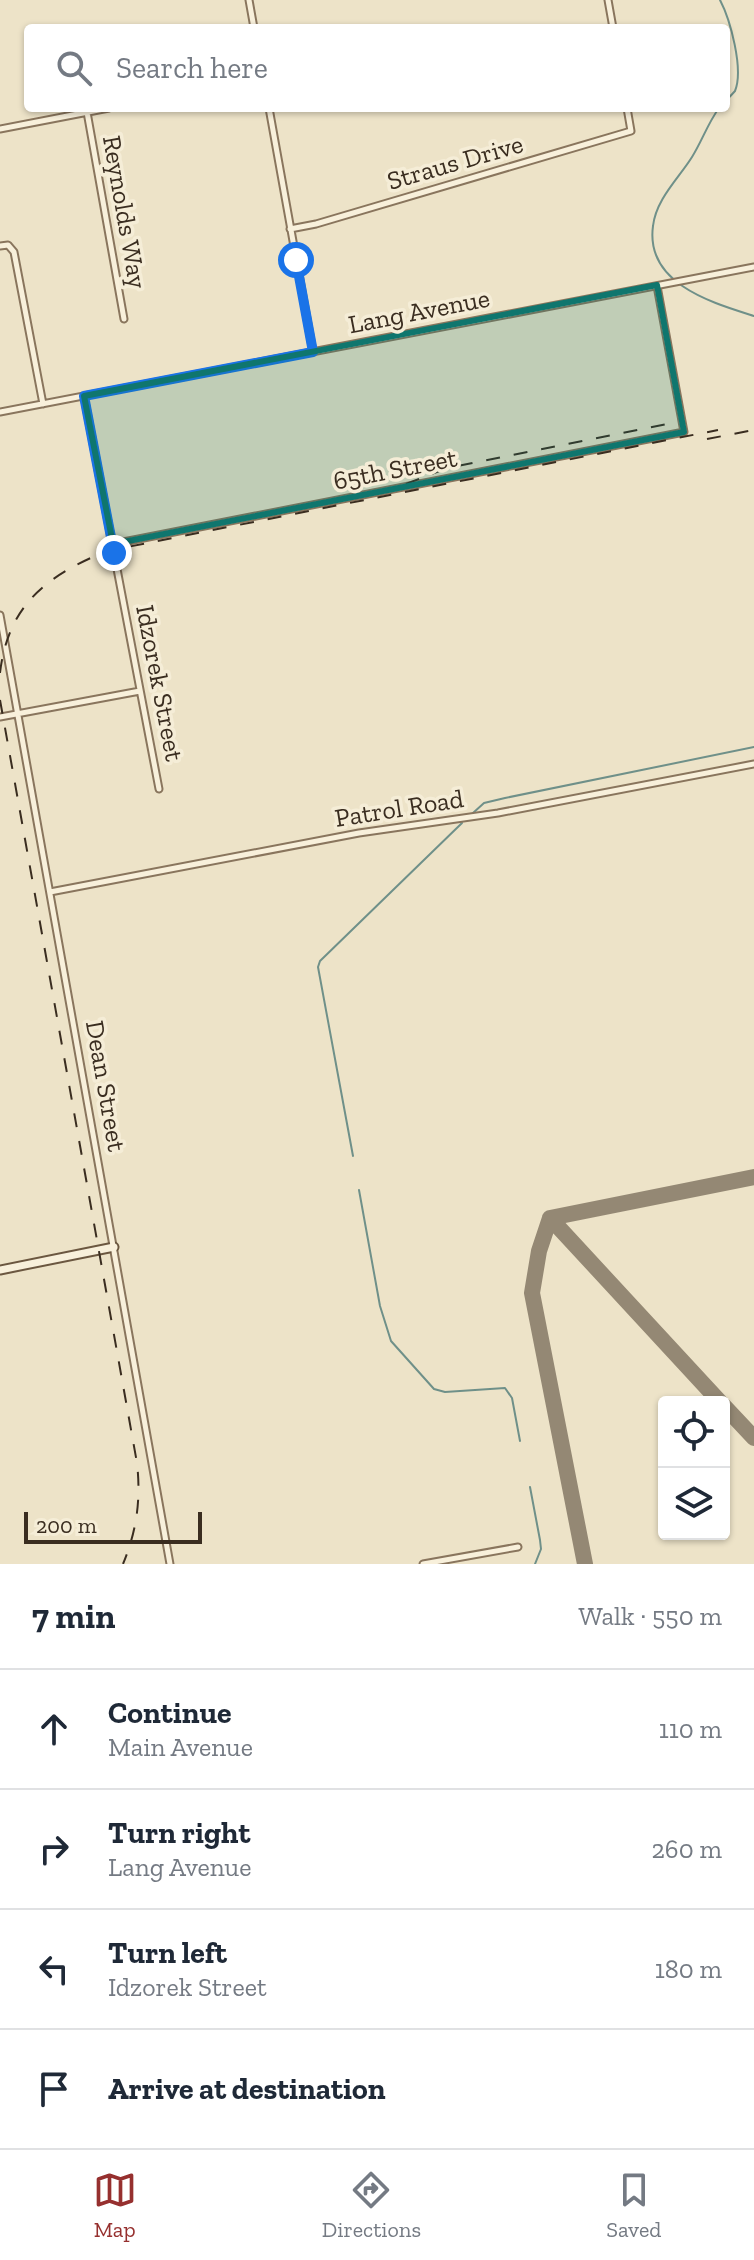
<!DOCTYPE html>
<meta charset="utf-8">
<style>
:root{--surface:#fff;--page:#f6f6f7;--text:#1f2937;--muted:#747a83;--line:#e0e1e3;--accent:#96302f}
body{margin:0;font-family:"Zilla Slab",serif;background:var(--page);color:var(--text)}
.controls{position:absolute;right:24px;bottom:24px;display:grid;overflow:hidden;border-radius:8px;box-shadow:0 2px 6px #0004}
.controls button{width:72px;height:72px;display:grid;place-items:center;padding:0;border:0;border-bottom:2px solid var(--line);background:var(--surface);color:var(--text);font:40px sans-serif}
.scale{position:absolute;left:24px;bottom:20px;width:178px;box-sizing:border-box;padding-left:8px;border:4px solid #3a2d20;border-top:0;font-size:22px;line-height:28px;white-space:nowrap;color:#3a2d20;-webkit-text-stroke:6px #f5edd7;paint-order:stroke}
.stop{position:absolute;width:24px;height:24px;margin:-18px;border:6px solid #1a73e8;border-radius:50%;background:#fff}
.stop.end{background:#1a73e8;border-color:#fff;box-shadow:0 2px 8px #0008}
.list{margin:0;padding:0;list-style:none}
h2{display:flex;justify-content:space-between;align-items:center;height:104px;margin:0;padding:0 32px;font-size:34px}
h2 small{font-size:26px;font-weight:400;color:var(--muted)}
.list li{display:grid;grid-template-columns:52px 1fr auto;gap:24px;align-items:center;box-sizing:border-box;height:120px;padding:0 32px;border-top:2px solid var(--line)}
.list b{display:block;font-size:30px;white-space:nowrap}
.list p{margin:0;font-size:26px;white-space:nowrap;color:var(--muted)}
.list em{font-size:26px;font-style:normal;color:var(--muted)}
.icon{flex:none;width:44px;height:44px;fill:none;stroke:currentColor;stroke-width:2;stroke-linecap:round;stroke-linejoin:round}
.map{position:relative;flex:none;width:754px;height:1564px;overflow:hidden}
.search{position:absolute;background:var(--surface);box-shadow:0 2px 6px #0004;left:24px;right:24px;top:24px;height:88px;display:flex;align-items:center;gap:20px;box-sizing:border-box;padding:0 28px;border-radius:8px;color:var(--muted);font-size:30px}
.sheet{height:584px;background:var(--surface)}
nav{display:flex;justify-content:space-around;align-items:center;box-sizing:border-box;height:112px;border-top:2px solid var(--line);background:var(--surface);font-size:22px;color:var(--muted)}
nav a{display:grid;justify-items:center;gap:4px}
nav .on{color:var(--accent)}
.map>svg:first-child{display:block}
</style>
<div class="map">
<svg width="754" height="1564" viewBox="0 0 754 1564">
<rect width="100%" height="100%" fill="#ede3c8"/>
<g fill="none" stroke-linecap="round" stroke-linejoin="round">
<path stroke="#6f9089" stroke-width="2" d="M 720,0 C 730,19 744,69 735,91 C 735,91 727,100 726,100
M 719,108 C 708,123 702,141 692,157 C 679,178 656,199 653,226 C 645,284 713,303 754,316
M 473,813 L 484,803 L 505,798 L 754,747
M 353,1156 L 318,967 L 320,961 L 462,823
M 359,1190 L 380,1306 L 391,1341 L 434,1389 L 445,1392 L 505,1388 L 512,1398 L 520,1441
M 530,1487 L 540,1540 L 541,1549 L 535,1564"/>
<path stroke="#948874" stroke-width="16" d="M 550,1218 L 539,1251 L 532,1293 L 585,1564
M 550,1218 L 720,1402
M 550,1218 L 754,1177
M 724,1406 L 754,1438"/>
<defs>
<path id="street" d="M 249,0 L 254,28
M 608,0 L 613,28
M 269,108 L 313,352
M 87,112 L 124,319
M 0,129 L 109,108
M 290,229 L 316,224 L 631,131 L 627,108
M 0,246 L 8,245 L 14,252 L 43,404
M 84,396 L 159,789
M 0,412 L 754,267
M 113,544 L 684,432 L 657,286
M 0,615 L 170,1564
M 0,717 L 140,691
M 50,892 L 359,833 L 498,813 L 754,764
M 423,1564 L 518,1547"/>
<path id="secondary" d="M 0,1270 L 114,1247"/>
</defs>
<use href="#street" stroke="#89755d" stroke-width="9"/>
<use href="#secondary" stroke="#6b5740" stroke-width="11"/>
<use href="#street" stroke="#f8f0db" stroke-width="5"/>
<use href="#secondary" stroke="#f8f0db" stroke-width="7"/>
<path stroke="#3a2d20" stroke-width="2" stroke-dasharray="14 14" stroke-linecap="butt" d="M 707,439 L 754,430
M 406,484 L 447,468 L 667,424
M 0,673 C 8,604 48,575 107,551 L 718,430
M 0,700 L 137,1463 C 141,1499 137,1530 123,1564"/>
</g>
<g fill="none" stroke-linecap="round" stroke-linejoin="round">
<path stroke="#1a73e8" stroke-width="10" d="M 114,553 L 84,396 L 313,352 L 296,260"/>
</g>
<path fill="#0f766e" fill-opacity="0.2" stroke="#0f766e" stroke-width="6" stroke-linejoin="round" d="M 657,285 L 684,432 L 113,544 L 84,396 Z"/>
<g text-anchor="middle" dominant-baseline="central" stroke-width="7" stroke-linejoin="round" paint-order="stroke">
<g font-size="26" fill="#3a2d20" stroke="#f5edd7">
<text transform="translate(455 162) rotate(-16)">Straus Drive</text>
<text transform="translate(125 212) rotate(80)">Reynolds Way</text>
<text transform="translate(419 311) rotate(-11)">Lang Avenue</text>
<text transform="translate(395 469) rotate(-11)">65th Street</text>
<text transform="translate(160 683) rotate(79)">Idzorek Street</text>
<text transform="translate(399 808) rotate(-9)">Patrol Road</text>
<text transform="translate(106 1086) rotate(80)">Dean Street</text>
</g>
</g>
</svg>
<div class="controls">
<button><svg class="icon" aria-label="locate" viewBox="0 0 24 24"><circle cx="12" cy="12" r="6"/><path d="M12 2v4M12 18v4M2 12h4M18 12h4"/></svg></button>
<button><svg class="icon" aria-label="layers" viewBox="0 0 24 24"><path d="M12 4l9 5-9 5-9-5zM3 14l9 5 9-5"/></svg></button>
</div>
<div class="scale">200 m</div>
<div class="stop" style="left:296px;top:260px"></div>
<div class="stop end" style="left:114px;top:553px"></div>
<div class="search"><svg class="icon" aria-label="search" viewBox="0 0 24 24"><circle cx="10" cy="10" r="6"/><path d="M15 15l6 6"/></svg>Search here</div>
</div>
<section class="sheet">
<h2>7 min<small>Walk · 550 m</small></h2>
<ul class="list">
<li><svg class="icon" aria-label="ahead" viewBox="0 0 24 24"><path d="M12 20V5M6 11l6-6 6 6"/></svg><div><b>Continue</b><p>Main Avenue</p></div><em>110 m</em></li>
<li><svg class="icon" aria-label="right" viewBox="0 0 24 24"><path d="M7 20v-9h11M14 6l5 5-5 5"/></svg><div><b>Turn right</b><p>Lang Avenue</p></div><em>260 m</em></li>
<li><svg class="icon" aria-label="left" viewBox="0 0 24 24"><path d="M17 20v-9H6M10 6l-5 5 5 5"/></svg><div><b>Turn left</b><p>Idzorek Street</p></div><em>180 m</em></li>
<li><svg class="icon" aria-label="arrive" viewBox="0 0 24 24"><path d="M6 21V4h12l-3 4 3 4H6"/></svg><div><b>Arrive at destination</b></div></li>
</ul>
</section>
<nav>
<a class="on"><svg class="icon" aria-label="map" viewBox="0 0 24 24"><path d="M3 6l6-2 6 2 6-2v14l-6 2-6-2-6 2zM9 4v14M15 6v14"/></svg>Map</a>
<a><svg class="icon" aria-label="directions" viewBox="0 0 24 24"><path d="M12 3l9 9-9 9-9-9zM9 14v-3h6M13 9l2 2-2 2"/></svg>Directions</a>
<a><svg class="icon" aria-label="saved" viewBox="0 0 24 24"><path d="M7 4h10v16l-5-4-5 4z"/></svg>Saved</a>
</nav>
